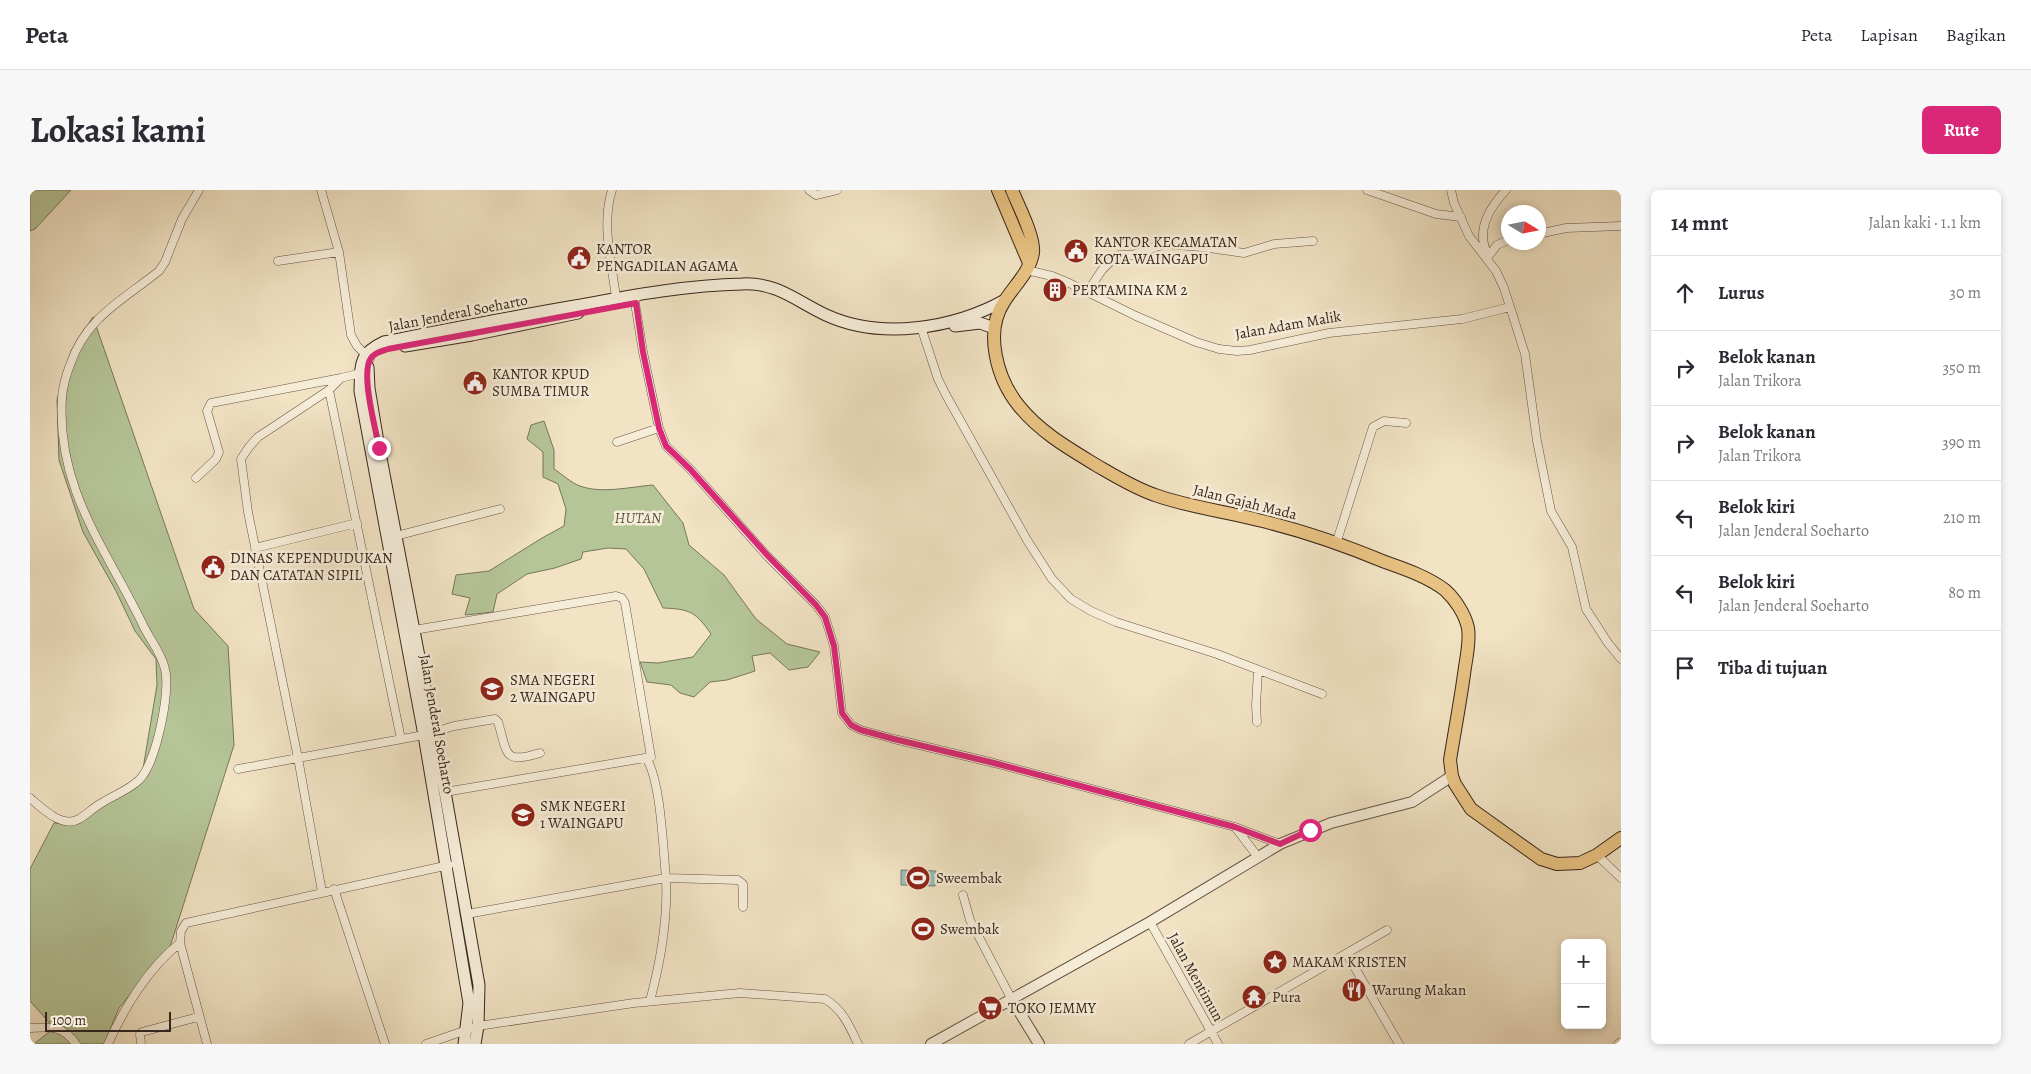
<!DOCTYPE html>
<html lang="id">
<meta charset="utf-8">
<style>
:root{--surface:#fff;--page:#f7f7f7;--text:#2b2b33;--muted:#7c7c81;--line:#e1e1e2;--accent:#db2777}
body{margin:0;font-family:Alegreya,serif;background:var(--page);color:var(--text)}
.controls{position:absolute;right:15px;bottom:15px;display:grid;overflow:hidden;border-radius:8px;box-shadow:0 2px 8px #0003}
.controls button{width:45px;height:45px;display:grid;place-items:center;padding:0;border:0;border-bottom:1px solid var(--line);background:var(--surface);color:var(--text);font:25px sans-serif}
.compass{position:absolute;left:1471px;top:15px;width:45px;height:45px;border-radius:50%;background:var(--surface);box-shadow:0 2px 8px #0003;rotate:100deg}
.scale{position:absolute;left:15px;bottom:12px;width:126px;box-sizing:border-box;padding-left:5px;border:2px solid #39261c;border-top:0;font-size:14px;line-height:18px;white-space:nowrap;color:#39261c;-webkit-text-stroke:4px #f6edd9;paint-order:stroke}
.stop{position:absolute;width:15px;height:15px;margin:-11px;border:4px solid #db2777;border-radius:50%;background:#fff}
.stop.end{background:#db2777;border-color:#fff;box-shadow:0 1px 5px #0008}
.list{margin:0;padding:0;list-style:none}
h2{display:flex;justify-content:space-between;align-items:center;height:65px;margin:0;padding:0 20px;font-size:21px}
h2 small{font-size:16px;font-weight:400;color:var(--muted)}
.list li{display:grid;grid-template-columns:32px 1fr auto;gap:15px;align-items:center;box-sizing:border-box;height:75px;padding:0 20px;border-top:1px solid var(--line)}
.list b{display:block;font-size:19px;white-space:nowrap}
.list p{margin:0;font-size:16px;white-space:nowrap;color:var(--muted)}
.list em{font-size:16px;font-style:normal;color:var(--muted)}
.icon{flex:none;width:28px;height:28px;fill:none;stroke:currentColor;stroke-width:2;stroke-linecap:round;stroke-linejoin:round}
.map{position:relative;flex:none;width:1591px;height:854px;overflow:hidden;border-radius:8px}
header{display:flex;align-items:center;gap:30px;box-sizing:border-box;height:70px;padding:0 25px;background:var(--surface);border-bottom:1px solid var(--line)}
header strong{font-size:24px}
nav{display:flex;gap:28px;margin-inline-start:auto;font-size:18px}
.intro{display:flex;align-items:center;justify-content:space-between;box-sizing:border-box;height:120px;padding:0 30px}
h1{margin:0;font-size:35px}
.button{padding:12px 22px;border-radius:8px;background:var(--accent);color:#fff;font-size:18px;font-weight:700}
main{display:flex;gap:30px;padding:0 30px}
aside{flex:1;background:var(--surface);border-radius:8px;box-shadow:0 2px 8px #0003}
.map>svg:first-child{display:block}
</style>
<header>
<strong>Peta</strong>
<nav><a>Peta</a><a>Lapisan</a><a>Bagikan</a></nav>
</header>
<div class="intro"><h1>Lokasi kami</h1><a class="button">Rute</a></div>
<main>
<div class="map">
<svg width="1591" height="854" viewBox="0 0 1591 854">
<rect width="100%" height="100%" fill="#f1e3c4"/>
<filter id="stains"><feTurbulence type="fractalNoise" baseFrequency=".004" numOctaves="4"/><feColorMatrix values="0 0 0 0 .2 0 0 0 0 .09 0 0 0 0 .02 0 0 0 .5 -.17"/></filter>
<radialGradient id="worn" r=".72"><stop offset=".6" stop-color="#630" stop-opacity="0"/><stop offset="1" stop-color="#630" stop-opacity=".3"/></radialGradient>
<path fill="#b5c598" stroke="#77765a" d="M 0,0 L 41,0 L 5,39 L 0,41 Z
M 63,127 L 164,419 L 198,456 L 204,555 L 140,757 L 89,818 L 74,854 L 4,854 L 24,838 L 0,811 L 0,679 L 24,633 L 44,634 L 108,588 L 113,579 L 127,495 L 126,469 L 105,441 L 86,401 L 53,342 L 29,270 L 27,210 L 41,161 Z
M 514,231 L 524,260 L 524,279 C 532,284 541,293 550,296 C 572,304 599,297 623,295 L 653,333 L 659,355 L 694,385 L 726,429 L 757,454 L 790,462 L 778,477 L 759,480 L 740,463 L 722,466 L 725,481 L 697,490 L 680,492 L 664,507 L 650,503 L 641,495 L 617,492 L 610,472 L 628,473 L 663,467 L 681,444 C 666,422 660,419 633,418 L 614,379 L 596,359 L 578,358 L 553,362 L 551,369 L 525,378 L 497,384 L 467,404 L 463,422 L 435,425 L 440,408 L 422,404 L 426,385 L 459,381 L 512,348 L 534,336 L 536,319 L 528,294 L 513,287 L 513,262 L 497,249 L 501,235 Z"/>
<path fill="#9cbdbb" stroke="#74817b" d="M 871,680 L 906,681 L 905,696 L 871,695 Z"/>
<g fill="none" stroke-linecap="round" stroke-linejoin="round">
<path stroke="#6a726c" stroke-width="1" d="M 877,685 L 898,686 L 900,689 L 898,691 L 878,690 L 876,688 Z"/>
<defs>
<path id="minor" d="M 291,0 L 309,62 L 321,145 L 327,156 L 340,169
M 582,0 C 571,35 582,73 586,108
M 779,0 L 786,5 L 807,0
M 1337,0 L 1406,24 L 1431,27
M 1421,0 L 1424,13 L 1439,46 L 1466,81 L 1474,98 L 1495,164 L 1507,251 L 1521,321 L 1542,357 L 1556,419 L 1578,453 L 1591,469
M 1508,44 L 1536,38 L 1591,36
M 1458,65 C 1445,41 1460,17 1476,0
M 1457,68 L 1467,55 L 1478,50
M 248,71 L 309,62
M 996,80 L 1022,86 L 1039,93 L 1106,126 L 1166,152 L 1189,159 L 1207,161 L 1220,160 L 1299,143 L 1432,129 L 1480,117
M 1058,101 L 1072,80 L 1081,71 L 1089,65 L 1102,65 L 1135,54 L 1172,57 L 1214,63 L 1244,54 L 1283,51
M 606,105 L 605,113 L 613,162 L 629,238 L 636,256 L 660,279 L 738,367 L 786,415 L 795,427 L 804,456 L 812,523 L 821,535 L 831,540 L 864,549 L 964,573 L 1205,637 L 1250,654
M 891,137 L 908,189 L 916,205 L 997,350 L 1022,389 L 1041,409 L 1061,421 L 1086,432 L 1187,464 L 1292,504
M 299,200 L 371,549
M 587,252 L 629,238
M 166,288 L 186,269 L 189,262 L 177,221 L 181,213 L 311,188
M 362,347 L 470,319
M 1306,354 L 1343,237 L 1354,231 L 1376,233
M 225,358 L 327,333
M 384,440 L 586,406 L 592,408 L 595,413 L 621,567 L 415,602
M 1227,532 L 1226,516 L 1228,480
M 616,568 C 631,590 633,659 636,688 L 708,690 L 713,694 L 713,717
M 208,579 L 394,545 L 424,536 L 465,529 L 468,532 C 478,565 473,574 510,563
M 0,608 C 12,618 32,639 49,629 C 56,625 63,618 70,614 C 82,606 99,600 109,590 C 126,574 141,501 135,479 C 131,462 120,450 113,435 C 76,358 26,299 32,207 C 33,196 36,185 40,175 C 56,127 93,110 129,81 L 135,72 L 152,29 L 169,0
M 1205,637 L 1228,667
M 1567,665 L 1591,688
M 304,699 L 355,854
M 292,702 L 268,568 L 218,322 L 211,269 L 219,257 L 228,247 L 299,200 L 311,188 L 335,182
M 933,705 L 940,730 L 982,810
M 437,724 L 636,688 C 638,730 631,770 620,811
M 1120,732 L 1188,854
M 1317,764 L 1369,854
M 0,838 C 22,837 32,835 46,854
M 78,854 C 94,818 119,777 150,753
M 111,854 L 110,844 L 112,842 L 168,827
M 177,854 L 150,753 L 151,741 L 156,733 L 419,675
M 396,854 L 448,836 L 604,813 L 710,803 L 795,809 C 813,820 819,835 828,854
M 1159,854 L 1357,740
M 1588,854 L 1591,852"/>
<path id="tertiary" d="M 982,810 L 1009,854
M 901,854 L 1120,732 L 1250,654 L 1301,633 L 1382,612 L 1422,586"/>
<path id="secondary" d="M 925,136 L 950,133 L 964,138
M 375,156 L 442,145 L 548,123
M 338,177 L 339,198 L 349,258 L 415,602 L 449,795 L 448,836 L 445,854
M 434,854 L 439,813 L 394,545 L 330,201 C 331,175 328,164 354,152 C 420,139 485,126 551,115 C 603,105 660,95 712,94 C 747,92 766,111 796,125 C 850,150 923,139 975,110"/>
<path id="trunk" d="M 968,0 L 999,73
M 982,0 C 988,15 1005,47 1003,63 C 1000,82 983,97 974,112 C 954,142 967,189 989,216 C 1010,242 1038,258 1066,275 C 1085,286 1104,298 1125,305 C 1158,317 1194,321 1228,330 C 1271,340 1314,355 1355,372 C 1375,379 1398,387 1415,400 C 1425,409 1435,424 1438,438 C 1440,450 1437,465 1435,477 C 1431,508 1425,539 1420,570 L 1422,586 L 1425,594 L 1441,619 L 1511,669 L 1527,674 L 1550,673 L 1567,665 L 1591,648"/>
</defs>
<use href="#minor" stroke="#675546" stroke-width="9"/>
<use href="#tertiary" stroke="#675546" stroke-width="12"/>
<use href="#secondary" stroke="#39261c" stroke-width="13"/>
<use href="#trunk" stroke="#39261c" stroke-width="14"/>
<use href="#minor" stroke="#f6edd9" stroke-width="8"/>
<use href="#tertiary" stroke="#f6edd9" stroke-width="10"/>
<use href="#secondary" stroke="#f6edd9" stroke-width="11"/>
<use href="#trunk" stroke="#e8c282" stroke-width="12"/>
</g>
<g fill="none" stroke-linecap="round" stroke-linejoin="round">
<path stroke="#db2777" stroke-width="6" d="M 349,258 C 346,239 330,183 341,168 C 345,162 352,161 358,159 L 606,113 L 613,162 L 629,238 L 636,256 L 660,279 L 738,366 L 786,415 L 795,427 L 804,456 L 812,523 L 821,535 L 831,540 L 864,549 L 964,573 L 1205,637 L 1250,654 L 1280,640"/>
</g>
<defs>
<symbol id="civic-disc" viewBox="-11 -11 22 22"><circle r="9.5" fill="#8f2418" stroke="#f6edd9"/><path d="M-.6-6.5H3V-4.5H.6V-3L4-1V1h2V6H-6V1h2V-1L-.6-3ZM-1.2 2.5V6h2.4V2.5Z" fill="#fff"/></symbol>
<symbol id="building-disc" viewBox="-11 -11 22 22"><circle r="9.5" fill="#8f2418" stroke="#f6edd9"/><path d="M-4-6H4V6H1V3H-1V6H-4ZM-2.5-4.3h1.7v1.8h-1.7ZM.8-4.3h1.7v1.8H.8ZM-2.5-1h1.7V.8h-1.7ZM.8-1h1.7V.8H.8Z" fill="#fff"/></symbol>
<symbol id="school-disc" viewBox="-11 -11 22 22"><circle r="9.5" fill="#8f2418" stroke="#f6edd9"/><path d="M0-5L7-2L0 1L-7-2ZM-4 1L0 2.5L4 1V4Q0 6-4 4Z" fill="#fff"/></symbol>
<symbol id="stadium-disc" viewBox="-11 -11 22 22"><circle r="9.5" fill="#8f2418" stroke="#f6edd9"/><path d="M0-5a6.5 5 0 1 0 0 10a6.5 5 0 1 0 0-10ZM-3.5-1.8h7v3.6h-7Z" fill="#fff"/></symbol>
<symbol id="sight-disc" viewBox="-11 -11 22 22"><circle r="9.5" fill="#8f2418" stroke="#f6edd9"/><path d="M0-6L1.8-2.2L6-1.7L2.9 1.2L3.7 5.4L0 3.3L-3.7 5.4L-2.9 1.2L-6-1.7L-1.8-2.2Z" fill="#fff"/></symbol>
<symbol id="restaurant-disc" viewBox="-11 -11 22 22"><circle r="9.5" fill="#8f2418" stroke="#f6edd9"/><path d="M-5-6h1v4h1v-4h1v4h1v-4h1v5L-1.5 .5V6h-2V.5L-5-1ZM5-6V6H3V1.5H1.5Q1.5-4 5-6Z" fill="#fff"/></symbol>
<symbol id="temple-disc" viewBox="-11 -11 22 22"><circle r="9.5" fill="#8f2418" stroke="#f6edd9"/><path d="M0-6L5-2H3V0L6.5 2.5H4V6H1.5V3h-3V6H-4V2.5H-6.5L-3 0V-2H-5Z" fill="#fff"/></symbol>
<symbol id="supermarket-disc" viewBox="-11 -11 22 22"><circle r="9.5" fill="#8f2418" stroke="#f6edd9"/><path d="M-6-5.5h2.5l.6 2H6L4.5 2H-2.5L-4.4-4H-6ZM-1.5 3.2a1.3 1.3 0 1 0 .1 0ZM3 3.2a1.3 1.3 0 1 0 .1 0Z" fill="#fff"/></symbol>
</defs>
<g fill-rule="evenodd">
<use href="#civic-disc" x="1032" y="47" width="28" height="28"/>
<use href="#civic-disc" x="535" y="54" width="28" height="28"/>
<use href="#building-disc" x="1011" y="86" width="28" height="28"/>
<use href="#civic-disc" x="431" y="179" width="28" height="28"/>
<use href="#civic-disc" x="169" y="363" width="28" height="28"/>
<use href="#school-disc" x="448" y="485" width="28" height="28"/>
<use href="#school-disc" x="479" y="611" width="28" height="28"/>
<use href="#stadium-disc" x="874" y="674" width="28" height="28"/>
<use href="#stadium-disc" x="879" y="725" width="28" height="28"/>
<use href="#sight-disc" x="1231" y="758" width="28" height="28"/>
<use href="#restaurant-disc" x="1310" y="786" width="28" height="28"/>
<use href="#temple-disc" x="1210" y="793" width="28" height="28"/>
<use href="#supermarket-disc" x="946" y="804" width="28" height="28"/>
</g>
<g text-anchor="middle" dominant-baseline="central" stroke-width="5" stroke-linejoin="round" paint-order="stroke">
<g font-size="15" fill="#39261c" stroke="#f6edd9" text-anchor="start">
<text x="1064" y="52">KANTOR KECAMATAN<tspan x="1064" dy="17">KOTA WAINGAPU</tspan></text>
<text x="566" y="59">KANTOR<tspan x="566" dy="17">PENGADILAN AGAMA</tspan></text>
<text x="1042" y="100">PERTAMINA KM 2</text>
<text x="462" y="184">KANTOR KPUD<tspan x="462" dy="17">SUMBA TIMUR</tspan></text>
<text x="200" y="368">DINAS KEPENDUDUKAN<tspan x="200" dy="17">DAN CATATAN SIPIL</tspan></text>
<text x="480" y="490">SMA NEGERI<tspan x="480" dy="17">2 WAINGAPU</tspan></text>
<text x="510" y="616">SMK NEGERI<tspan x="510" dy="17">1 WAINGAPU</tspan></text>
<text x="906" y="688">Sweembak</text>
<text x="910" y="739">Swembak</text>
<text x="1262" y="772">MAKAM KRISTEN</text>
<text x="1342" y="800">Warung Makan</text>
<text x="1242" y="807">Pura</text>
<text x="978" y="818">TOKO JEMMY</text>
</g>
<g font-size="15" fill="#39261c" stroke="#f6edd9">
<text transform="translate(428 123) rotate(-11)">Jalan Jenderal Soeharto</text>
<text transform="translate(1258 135) rotate(-10)">Jalan Adam Malik</text>
<text transform="translate(1215 312) rotate(14)">Jalan Gajah Mada</text>
<text transform="translate(407 534) rotate(80)">Jalan Jenderal Soeharto</text>
<text transform="translate(1166 787) rotate(61)">Jalan Mentimun</text>
</g>
<g font-size="15" font-style="italic" fill="#584e3b" stroke="#f6edd9">
<text x="608" y="328">HUTAN</text>
</g>
</g>
<rect width="100%" height="100%" filter="url(#stains)"/>
<rect width="100%" height="100%" fill="url(#worn)"/>
</svg>
<div class="controls">
<button>+</button>
<button>−</button>
</div>
<svg class="compass" viewBox="-18 -18 36 36"><path d="M0-13l5 13h-10z" fill="#e53935"/><path d="M0 13l5-13h-10z" fill="#7c7c81"/></svg>
<div class="scale">100 m</div>
<div class="stop" style="left:1280px;top:640px"></div>
<div class="stop end" style="left:349px;top:258px"></div>
</div>
<aside>
<h2>14 mnt<small>Jalan kaki · 1.1 km</small></h2>
<ul class="list">
<li><svg class="icon" aria-label="ahead" viewBox="0 0 24 24"><path d="M12 20V5M6 11l6-6 6 6"/></svg><div><b>Lurus</b></div><em>30 m</em></li>
<li><svg class="icon" aria-label="right" viewBox="0 0 24 24"><path d="M7 20v-9h11M14 6l5 5-5 5"/></svg><div><b>Belok kanan</b><p>Jalan Trikora</p></div><em>350 m</em></li>
<li><svg class="icon" aria-label="right" viewBox="0 0 24 24"><path d="M7 20v-9h11M14 6l5 5-5 5"/></svg><div><b>Belok kanan</b><p>Jalan Trikora</p></div><em>390 m</em></li>
<li><svg class="icon" aria-label="left" viewBox="0 0 24 24"><path d="M17 20v-9H6M10 6l-5 5 5 5"/></svg><div><b>Belok kiri</b><p>Jalan Jenderal Soeharto</p></div><em>210 m</em></li>
<li><svg class="icon" aria-label="left" viewBox="0 0 24 24"><path d="M17 20v-9H6M10 6l-5 5 5 5"/></svg><div><b>Belok kiri</b><p>Jalan Jenderal Soeharto</p></div><em>80 m</em></li>
<li><svg class="icon" aria-label="arrive" viewBox="0 0 24 24"><path d="M6 21V4h12l-3 4 3 4H6"/></svg><div><b>Tiba di tujuan</b></div></li>
</ul>
</aside>
</main>
